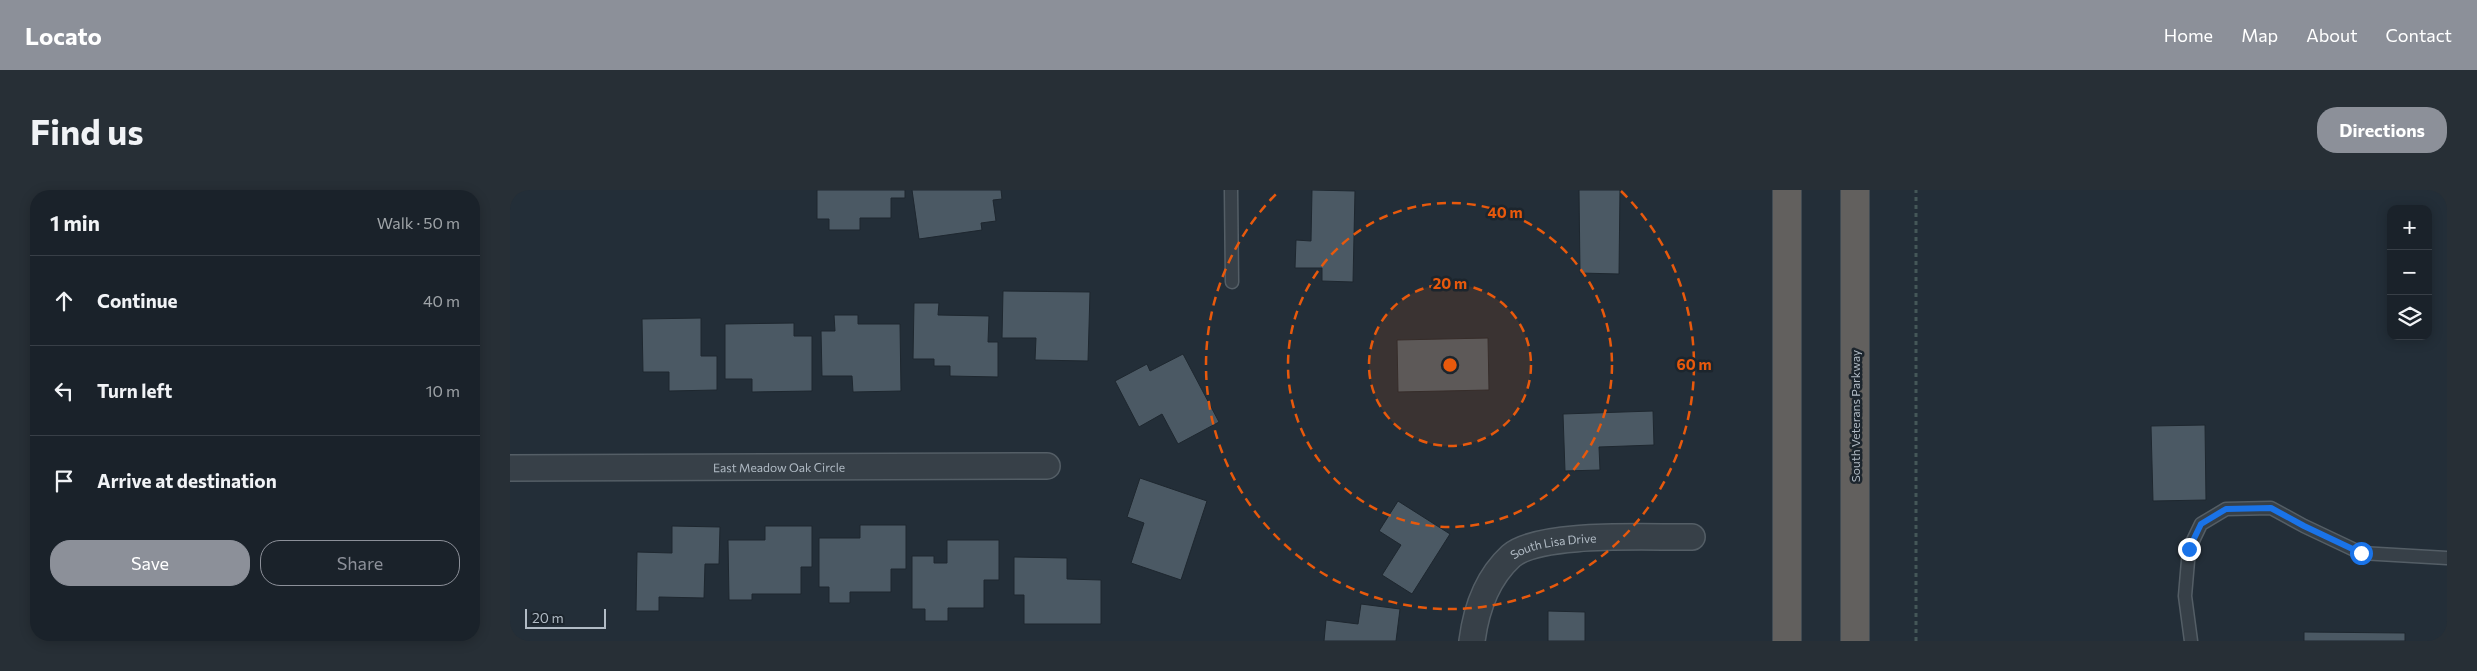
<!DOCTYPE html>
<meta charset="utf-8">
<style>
:root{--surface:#1a222a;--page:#272f36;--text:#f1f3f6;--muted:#9fa4a8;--line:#383f47;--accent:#8c9099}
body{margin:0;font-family:Commissioner,sans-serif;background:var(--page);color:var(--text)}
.controls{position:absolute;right:15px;top:15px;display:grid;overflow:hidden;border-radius:10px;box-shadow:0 2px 12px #0003}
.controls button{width:45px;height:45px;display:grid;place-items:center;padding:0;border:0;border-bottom:1px solid var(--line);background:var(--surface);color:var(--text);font:25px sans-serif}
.scale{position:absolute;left:15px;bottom:12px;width:81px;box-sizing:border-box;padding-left:5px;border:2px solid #b1bbc5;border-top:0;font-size:14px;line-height:18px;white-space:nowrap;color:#b1bbc5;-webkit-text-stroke:4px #1c252d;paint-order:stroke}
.stop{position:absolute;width:15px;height:15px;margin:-11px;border:4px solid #1a73e8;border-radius:50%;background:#fff}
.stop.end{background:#1a73e8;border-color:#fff;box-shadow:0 1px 5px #0008}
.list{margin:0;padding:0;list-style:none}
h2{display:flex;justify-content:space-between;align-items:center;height:65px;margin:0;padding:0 20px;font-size:21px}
h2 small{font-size:16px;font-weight:400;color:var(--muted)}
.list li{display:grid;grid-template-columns:32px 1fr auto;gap:15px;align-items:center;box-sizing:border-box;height:90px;padding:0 20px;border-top:1px solid var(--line)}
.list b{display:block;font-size:19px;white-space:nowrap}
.list em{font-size:16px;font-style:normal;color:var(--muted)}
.actions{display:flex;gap:10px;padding:15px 20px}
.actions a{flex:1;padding:11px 0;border:1px solid var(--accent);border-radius:20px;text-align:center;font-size:18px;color:var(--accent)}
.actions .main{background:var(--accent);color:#fff}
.icon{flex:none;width:28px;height:28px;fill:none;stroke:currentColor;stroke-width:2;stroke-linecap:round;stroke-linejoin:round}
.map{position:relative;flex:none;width:1937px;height:451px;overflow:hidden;border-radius:20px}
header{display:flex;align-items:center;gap:30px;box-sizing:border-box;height:70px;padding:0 25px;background:var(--accent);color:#fff}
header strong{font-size:24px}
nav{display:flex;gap:28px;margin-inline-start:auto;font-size:18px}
.intro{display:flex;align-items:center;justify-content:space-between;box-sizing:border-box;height:120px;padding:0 30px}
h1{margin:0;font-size:35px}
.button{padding:12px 22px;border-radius:20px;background:var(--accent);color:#fff;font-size:18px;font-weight:700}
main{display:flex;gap:30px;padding:0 30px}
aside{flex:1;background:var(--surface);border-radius:20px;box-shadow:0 2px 12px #0003}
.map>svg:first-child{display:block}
</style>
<header>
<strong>Locato</strong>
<nav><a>Home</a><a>Map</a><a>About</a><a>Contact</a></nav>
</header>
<div class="intro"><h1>Find us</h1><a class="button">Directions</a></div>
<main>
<aside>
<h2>1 min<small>Walk · 50 m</small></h2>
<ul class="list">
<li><svg class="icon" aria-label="ahead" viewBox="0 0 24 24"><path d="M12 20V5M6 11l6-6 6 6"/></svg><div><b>Continue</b></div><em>40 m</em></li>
<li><svg class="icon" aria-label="left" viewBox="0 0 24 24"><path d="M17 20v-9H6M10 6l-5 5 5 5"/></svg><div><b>Turn left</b></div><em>10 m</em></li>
<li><svg class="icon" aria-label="arrive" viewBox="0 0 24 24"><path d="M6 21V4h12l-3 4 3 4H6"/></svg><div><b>Arrive at destination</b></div></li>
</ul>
<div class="actions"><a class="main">Save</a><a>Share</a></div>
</aside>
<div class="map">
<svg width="1937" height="451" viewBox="0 0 1937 451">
<rect width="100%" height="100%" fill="#232e38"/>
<path fill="#4b5964" stroke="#1e272f" d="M 307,0 L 395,0 L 395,8 L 381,8 L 381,28 L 350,28 L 350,40 L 319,40 L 319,29 L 307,29 Z
M 402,0 L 491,0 L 492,9 L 483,10 L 486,31 L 471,33 L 472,40 L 409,49 Z
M 802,0 L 845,1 L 843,92 L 812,91 L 812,78 L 785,78 L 786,50 L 801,51 Z
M 1069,0 L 1110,0 L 1109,84 L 1070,83 Z
M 493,101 L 580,102 L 578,171 L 525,170 L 526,148 L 492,148 Z
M 404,113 L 429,113 L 428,125 L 479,126 L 478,152 L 488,152 L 488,187 L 440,186 L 440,176 L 424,176 L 424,169 L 403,169 Z
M 324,125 L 348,125 L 348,134 L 390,134 L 391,201 L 343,202 L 342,186 L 312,186 L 311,141 L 325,141 Z
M 191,128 L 191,166 L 207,166 L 207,200 L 159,201 L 159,182 L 133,182 L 132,129 Z
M 284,133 L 284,146 L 302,146 L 302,201 L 242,202 L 242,189 L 215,189 L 215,134 Z
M 978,148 L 979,200 L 888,202 L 887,150 Z
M 673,164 L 709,232 L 668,254 L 652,224 L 629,237 L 605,191 L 637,174 L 640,181 Z
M 1143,221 L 1144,255 L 1089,257 L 1090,280 L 1055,281 L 1053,224 Z
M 1695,235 L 1696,310 L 1643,311 L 1641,236 Z
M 630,288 L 697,311 L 671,390 L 621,373 L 634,333 L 617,327 Z
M 888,311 L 940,344 L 902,404 L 872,385 L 891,355 L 869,341 Z
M 350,335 L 396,335 L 396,379 L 381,379 L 381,402 L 340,402 L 340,413 L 319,413 L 319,397 L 309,397 L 309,348 L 350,348 Z
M 162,336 L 210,337 L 209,374 L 195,374 L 194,408 L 149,407 L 149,421 L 126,421 L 127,362 L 162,363 Z
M 255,336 L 302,336 L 302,377 L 291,377 L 291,404 L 242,404 L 242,410 L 219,410 L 218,350 L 255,350 Z
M 437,350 L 489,350 L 489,390 L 474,390 L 474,418 L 438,418 L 438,431 L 415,431 L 415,419 L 402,419 L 402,366 L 424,366 L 424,373 L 437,373 Z
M 504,367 L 557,368 L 557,389 L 591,390 L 591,434 L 514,434 L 514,405 L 504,405 Z
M 851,414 L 890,419 L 886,451 L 814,451 L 816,430 L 848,434 Z
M 1038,421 L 1075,422 L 1075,451 L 1038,451 Z
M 1794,442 L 1895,443 L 1895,451 L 1794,451 Z"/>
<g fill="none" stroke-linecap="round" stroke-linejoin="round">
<defs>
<path id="service" d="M 721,0 L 722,92
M 1681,451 L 1675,406 L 1679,359 L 1691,334 L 1716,319 L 1761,318 L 1794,336 L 1851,363 L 1937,368"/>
<g id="minor">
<path id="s1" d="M 0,278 L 537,276"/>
<path id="s2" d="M 962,451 C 966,420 977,388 1001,366 C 1030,341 1142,348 1182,347"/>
</g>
<path id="trunk" d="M 1277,0 L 1277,451
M 1345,0 L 1345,451"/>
</defs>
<use href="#service" stroke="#545e66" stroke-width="15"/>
<use href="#minor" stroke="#545e66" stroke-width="28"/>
<use href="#trunk" stroke="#414b53" stroke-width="30"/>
<path stroke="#455758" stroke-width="3" stroke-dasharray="4 4" stroke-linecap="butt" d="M 1406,451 L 1406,0"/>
<use href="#service" stroke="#374048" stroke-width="12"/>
<use href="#minor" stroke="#374048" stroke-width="25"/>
<use href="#trunk" stroke="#62605e" stroke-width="28"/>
</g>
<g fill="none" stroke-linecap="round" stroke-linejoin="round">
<path stroke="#1a73e8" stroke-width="6" d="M 1679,359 L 1691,334 L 1716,319 L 1761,318 L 1794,336 L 1851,363"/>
</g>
<circle cx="940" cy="175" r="81" fill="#e8590c" fill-opacity=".12"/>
<g fill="none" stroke="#e8590c" stroke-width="2.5" stroke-dasharray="9 6">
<circle cx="940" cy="175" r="81"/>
<circle cx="940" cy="175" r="162"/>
<path d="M1111 1A244 244 0 1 1 769 1"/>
</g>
<g text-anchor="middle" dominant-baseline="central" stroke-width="5" stroke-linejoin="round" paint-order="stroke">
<g font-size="12" fill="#b1bbc5" stroke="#1c252d">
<text transform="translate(1345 226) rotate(-90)">South Veterans Parkway</text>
<text stroke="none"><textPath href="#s1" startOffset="269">East Meadow Oak Circle</textPath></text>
<text stroke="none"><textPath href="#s2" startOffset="140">South Lisa Drive</textPath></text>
</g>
</g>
<circle cx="940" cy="175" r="8" fill="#e8590c" stroke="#1c252d" stroke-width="2.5"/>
<g font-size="15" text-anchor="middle" font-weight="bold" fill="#e8590c" stroke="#1c252d" stroke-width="5" stroke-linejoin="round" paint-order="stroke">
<text x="995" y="28">40 m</text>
<text x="940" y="99">20 m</text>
<text x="1184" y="180">60 m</text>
</g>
</svg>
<div class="controls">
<button>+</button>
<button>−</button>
<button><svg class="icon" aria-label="layers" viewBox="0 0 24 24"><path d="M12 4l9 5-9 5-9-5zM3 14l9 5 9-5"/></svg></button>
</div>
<div class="scale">20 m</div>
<div class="stop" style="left:1851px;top:363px"></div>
<div class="stop end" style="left:1679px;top:359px"></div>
</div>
</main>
